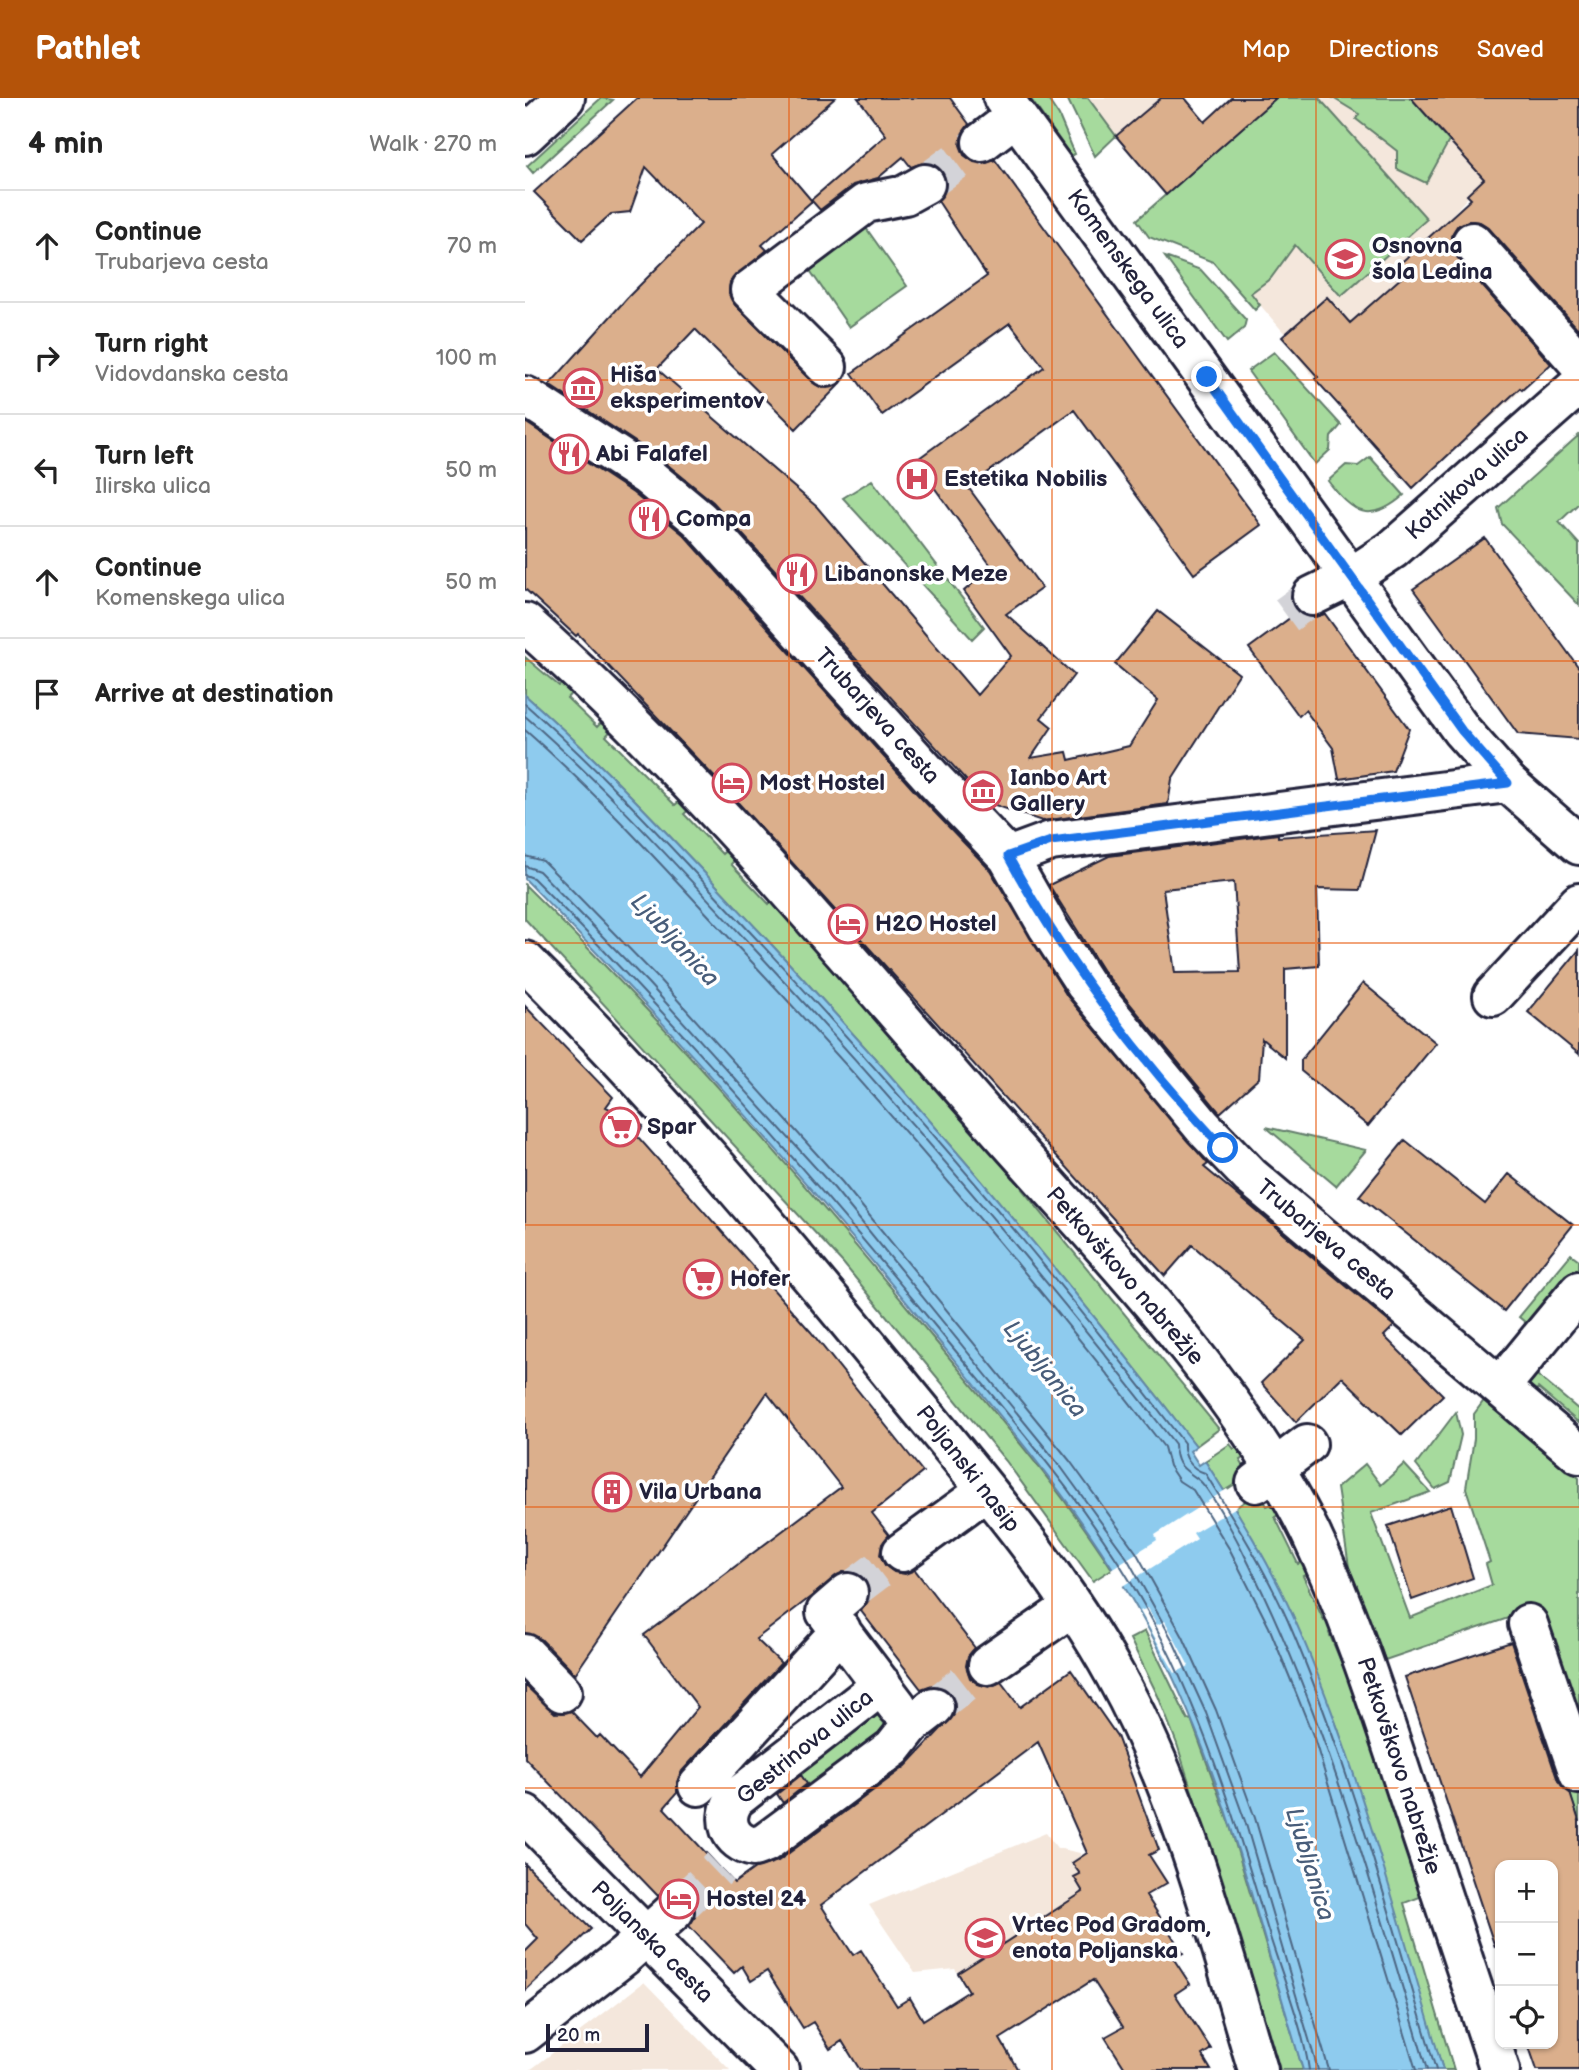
<!DOCTYPE html>
<meta charset="utf-8">
<style>
:root{--surface:#fff;--page:#f2f2f2;--text:#222;--muted:#767676;--line:#e0e0e0;--accent:#b45309}
body{margin:0;font-family:"Balsamiq Sans",sans-serif;background:var(--page);color:var(--text)}
.controls{position:absolute;right:21px;bottom:21px;display:grid;overflow:hidden;border-radius:14px;box-shadow:0 2px 5px #0004}
.controls button{width:63px;height:63px;display:grid;place-items:center;padding:0;border:0;border-bottom:2px solid var(--line);background:var(--surface);color:var(--text);font:35px sans-serif}
.scale{position:absolute;left:21px;bottom:18px;width:103px;box-sizing:border-box;padding-left:7px;border:4px solid #22223b;border-top:0;font-size:19px;line-height:24px;white-space:nowrap;color:#22223b;-webkit-text-stroke:5px #fff;paint-order:stroke}
.stop{position:absolute;width:21px;height:21px;margin:-16px;border:5px solid #1a73e8;border-radius:50%;background:#fff}
.stop.end{background:#1a73e8;border-color:#fff;box-shadow:0 2px 7px #0008}
.list{margin:0;padding:0;list-style:none}
h2{display:flex;justify-content:space-between;align-items:center;height:91px;margin:0;padding:0 28px;font-size:30px}
h2 small{font-size:23px;font-weight:400;color:var(--muted)}
.list li{display:grid;grid-template-columns:46px 1fr auto;gap:21px;align-items:center;box-sizing:border-box;height:112px;padding:0 28px;border-top:2px solid var(--line)}
.list b{display:block;font-size:26px;white-space:nowrap}
.list p{margin:0;font-size:23px;white-space:nowrap;color:var(--muted)}
.list em{font-size:23px;font-style:normal;color:var(--muted)}
.icon{flex:none;width:38px;height:38px;fill:none;stroke:currentColor;stroke-width:2;stroke-linecap:round;stroke-linejoin:round}
.map{position:relative;flex:none;width:1054px;height:1972px;overflow:hidden}
header{display:flex;align-items:center;gap:42px;box-sizing:border-box;height:98px;padding:0 35px;background:var(--accent);color:#fff}
header strong{font-size:33px}
nav{display:flex;gap:38px;margin-inline-start:auto;font-size:24px}
main{display:flex}
aside{flex:1;background:var(--surface)}
.map>svg:first-child{display:block}
</style>
<header>
<strong>Pathlet</strong>
<nav><a>Map</a><a>Directions</a><a>Saved</a></nav>
</header>
<main>
<aside>
<h2>4 min<small>Walk · 270 m</small></h2>
<ul class="list">
<li><svg class="icon" aria-label="ahead" viewBox="0 0 24 24"><path d="M12 20V5M6 11l6-6 6 6"/></svg><div><b>Continue</b><p>Trubarjeva cesta</p></div><em>70 m</em></li>
<li><svg class="icon" aria-label="right" viewBox="0 0 24 24"><path d="M7 20v-9h11M14 6l5 5-5 5"/></svg><div><b>Turn right</b><p>Vidovdanska cesta</p></div><em>100 m</em></li>
<li><svg class="icon" aria-label="left" viewBox="0 0 24 24"><path d="M17 20v-9H6M10 6l-5 5 5 5"/></svg><div><b>Turn left</b><p>Ilirska ulica</p></div><em>50 m</em></li>
<li><svg class="icon" aria-label="ahead" viewBox="0 0 24 24"><path d="M12 20V5M6 11l6-6 6 6"/></svg><div><b>Continue</b><p>Komenskega ulica</p></div><em>50 m</em></li>
<li><svg class="icon" aria-label="arrive" viewBox="0 0 24 24"><path d="M6 21V4h12l-3 4 3 4H6"/></svg><div><b>Arrive at destination</b></div></li>
</ul>
</aside>
<div class="map">
<svg width="1054" height="1972" viewBox="0 0 1054 1972">
<rect width="100%" height="100%" fill="#fff"/>
<filter id="ink" filterUnits="userSpaceOnUse"><feTurbulence type="fractalNoise" baseFrequency=".0143" numOctaves="2"/><feDisplacementMap in="SourceGraphic" scale="14" xChannelSelector="R" yChannelSelector="G"/><feConvolveMatrix kernelMatrix="1 2 1 2 8 2 1 2 1" color-interpolation-filters="sRGB"/></filter>
<g filter="url(#ink)">
<path fill="#f4e7dc" d="M 563,0 L 636,0 L 591,38 Z
M 751,0 L 886,0 L 959,81 L 917,128 L 985,217 L 1031,261 L 888,390 L 790,281 L 757,239 L 760,236 L 641,97 Z
M 521,1735 L 532,1750 L 555,1755 L 556,1759 L 548,1765 L 555,1776 L 550,1779 L 560,1796 L 475,1941 L 430,1871 L 390,1875 L 344,1807 Z
M 119,1884 L 205,1972 L 5,1972 L 21,1960 Z"/>
<path fill="#a6da9d" stroke="#647e6c" stroke-width="2" d="M 76,0 L 88,2 L 8,75 L 2,68 Z
M 505,0 L 522,0 L 534,18 L 550,56 L 546,58 Z
M 542,0 L 563,0 L 591,38 L 570,58 Z
M 751,0 L 794,0 L 902,121 L 816,198 L 770,147 L 746,180 L 726,195 L 735,207 L 730,212 L 688,164 L 624,139 L 612,122 Z
M 808,0 L 886,0 L 924,43 L 901,85 L 872,71 L 872,53 L 831,21 L 834,16 Z
M 341,130 L 382,188 L 324,229 L 284,171 Z
M 640,159 L 676,172 L 721,222 L 719,230 L 702,244 Z
M 749,254 L 816,327 L 806,339 L 805,352 L 790,366 L 723,273 Z
M 1054,337 L 1054,405 L 1034,424 L 1054,446 L 1054,507 L 977,426 L 973,410 Z
M 845,359 L 879,397 C 845,427 827,415 803,383 L 821,367 L 833,368 Z
M 347,382 L 459,529 L 447,541 L 318,400 Z
M 0,559 L 34,588 L 46,577 L 55,585 L 42,600 L 72,629 L 85,615 L 94,624 L 81,638 L 150,707 L 162,696 L 171,705 L 159,716 L 197,756 L 208,746 L 217,755 L 206,766 L 244,806 L 254,796 L 488,1080 L 495,1075 L 503,1085 L 497,1091 L 694,1331 L 671,1348 C 534,1170 387,997 234,833 C 158,752 83,670 0,597 Z
M 0,787 C 141,925 272,1076 398,1228 C 463,1307 532,1385 587,1471 L 568,1483 L 481,1363 L 318,1165 L 0,821 Z
M 741,1029 L 841,1052 L 811,1088 Z
M 1046,1156 L 1054,1162 L 1054,1172 L 1007,1230 L 994,1219 Z
M 1006,1272 L 1054,1312 L 1054,1325 L 1013,1290 L 1006,1297 L 993,1287 Z
M 960,1301 L 1054,1380 L 1054,1723 L 986,1519 L 860,1562 L 824,1469 L 812,1390 L 840,1366 L 856,1387 L 879,1366 L 905,1394 L 846,1415 L 885,1520 L 967,1487 L 961,1466 L 965,1464 L 941,1390 L 949,1341 L 949,1316 Z
M 931,1314 L 936,1337 L 925,1384 L 910,1391 L 891,1367 Z
M 705,1346 L 709,1351 L 717,1346 L 724,1356 L 715,1362 L 724,1377 L 699,1393 L 680,1363 Z
M 734,1394 L 742,1408 L 752,1404 L 757,1415 L 750,1419 L 773,1466 L 783,1463 L 788,1473 L 778,1478 L 799,1523 L 809,1519 L 814,1531 L 804,1535 L 823,1580 L 830,1578 L 881,1754 L 888,1752 L 892,1762 L 884,1765 L 895,1799 L 879,1805 L 929,1972 L 918,1972 L 813,1631 L 768,1518 L 710,1410 Z
M 620,1533 L 663,1622 L 666,1621 L 705,1728 L 778,1972 L 755,1972 L 652,1646 L 633,1598 L 605,1541 Z
M 348,1613 L 358,1621 L 361,1636 L 288,1694 L 269,1668 Z"/>
<path fill="#8ecbee" stroke="#6387a6" stroke-width="2" d="M 0,597 C 83,670 158,752 234,833 C 387,997 534,1170 671,1348 L 665,1353 L 674,1367 L 680,1363 C 713,1414 744,1464 769,1520 C 833,1665 873,1821 918,1972 L 778,1972 C 734,1830 701,1680 632,1547 C 573,1432 489,1334 407,1235 C 278,1078 143,926 0,781 Z"/>
<path fill="#fff" d="M 702,1391 L 713,1408 L 668,1435 L 672,1441 L 596,1489 L 586,1471 L 632,1442 L 630,1437 Z
M 623,1510 L 632,1527 L 640,1523 L 664,1568 L 650,1575 L 615,1513 Z"/>
<g fill="none" stroke-linecap="round" stroke-linejoin="round">
<path stroke="#4d6683" stroke-width="2" d="M 0,606 C 81,677 153,757 227,836 C 379,998 525,1168 659,1345 C 658,1359 666,1371 680,1375 C 710,1423 740,1471 763,1523 C 825,1667 866,1822 911,1972
M 0,618 C 79,687 150,766 222,843 C 372,1004 516,1172 650,1346 C 651,1370 659,1370 675,1383 C 686,1393 714,1445 721,1460 C 803,1623 850,1799 902,1972
M 0,632 C 75,698 142,773 211,847 C 361,1007 505,1175 639,1349 L 644,1368 L 654,1383 L 668,1392 L 705,1452 L 744,1529 L 765,1580 L 789,1640 L 891,1972
M 0,758 L 18,763 L 44,789 L 131,878 L 317,1084 L 545,1363 L 611,1454 L 658,1539 L 691,1612 L 730,1720 L 804,1972
M 0,768 L 14,773 L 123,885 L 309,1090 L 536,1369 L 602,1460 L 648,1543 L 681,1615 L 720,1723 L 793,1972
M 0,777 L 8,780 C 152,924 286,1077 415,1234 C 487,1322 564,1408 619,1507 C 675,1607 709,1717 741,1826 C 754,1870 778,1928 784,1972"/>
</g>
<path fill="#dbaf8c" stroke="#22223b" stroke-width="2" fill-rule="evenodd" d="M 112,0 L 310,0 L 247,56 L 286,102 L 361,37 L 333,0 L 425,0 L 444,26 L 437,36 L 435,47 L 439,57 L 449,64 L 459,66 L 470,62 L 736,427 L 669,476 L 549,312 L 443,389 L 517,490 L 481,516 L 549,577 L 516,620 L 527,629 L 506,660 L 542,654 L 544,662 L 604,648 L 633,602 L 590,566 L 633,513 L 714,576 L 647,681 L 643,706 L 517,723 L 461,704 L 188,404 L 133,359 L 24,287 L 103,199 L 176,126 L 121,69 L 105,114 L 86,116 L 57,142 L 9,94 ZM 378,59 L 386,69 L 401,64 L 411,67 L 419,75 L 422,87 L 413,103 L 462,178 L 327,275 L 357,317 L 485,225 L 519,269 L 390,363 L 467,469 L 439,493 L 486,558 L 452,597 L 292,409 L 132,271 L 170,231 L 271,331 L 315,286 L 297,290 L 287,284 L 210,207 L 204,196 L 205,184 L 242,152 L 237,147 L 287,103 L 295,112 L 328,87 L 353,80 Z
M 636,0 L 660,0 L 680,24 L 706,0 L 751,0 L 641,97 L 591,38 Z
M 886,0 L 1054,0 L 1054,232 L 963,129 L 955,124 L 943,123 L 932,128 L 926,138 L 926,148 L 931,158 L 1026,266 L 997,292 L 995,290 L 888,390 L 790,281 L 793,279 L 757,239 L 802,199 L 825,225 L 877,179 L 869,171 L 946,101 L 942,97 L 959,81 Z
M 0,324 L 108,395 L 159,437 L 394,698 L 465,772 L 542,898 L 683,1066 L 679,1069 L 869,1228 L 859,1238 L 918,1297 L 877,1337 L 817,1279 L 771,1324 L 736,1285 L 780,1242 L 667,1147 L 640,1178 L 198,688 L 53,536 L 51,538 L 0,491 Z
M 960,440 L 1054,570 L 1054,641 L 993,636 L 888,491 Z
M 773,514 L 786,520 L 800,516 L 884,631 L 868,673 L 814,681 L 808,650 L 780,612 L 774,618 L 724,550 Z
M 851,732 L 835,792 L 792,791 L 794,868 L 760,871 L 760,960 L 737,941 L 734,980 L 695,1015 L 578,873 L 524,787 L 584,758 L 753,736 L 753,739 ZM 709,784 L 715,874 L 650,875 L 638,791 Z
M 1054,852 L 1054,956 L 1003,914 Z
M 838,885 L 911,945 L 843,1028 L 776,973 L 776,962 Z
M 0,908 L 88,999 L 81,1009 L 118,1028 L 112,1038 L 286,1234 L 398,1374 L 347,1415 L 364,1437 L 357,1446 L 355,1457 L 360,1467 L 369,1474 L 380,1476 L 390,1472 L 450,1550 L 443,1558 L 441,1568 L 445,1580 L 453,1586 L 464,1589 L 476,1584 L 495,1609 L 546,1572 L 592,1638 L 634,1752 L 624,1757 L 642,1785 L 621,1797 L 658,1855 L 648,1860 L 665,1886 L 650,1896 L 686,1951 L 677,1957 L 686,1972 L 601,1972 L 580,1939 L 598,1929 L 568,1882 L 475,1941 L 493,1972 L 335,1972 L 317,1943 L 305,1951 L 288,1924 L 278,1930 L 242,1873 L 226,1883 L 217,1868 L 209,1875 L 164,1828 L 170,1819 L 170,1809 L 165,1798 L 156,1792 L 145,1792 L 133,1798 L 0,1660 L 0,1587 L 30,1615 L 46,1613 L 72,1640 L 75,1637 L 115,1679 L 173,1609 L 119,1537 L 316,1389 L 242,1295 L 50,1576 L 16,1541 L 0,1535 ZM 318,1474 L 330,1474 L 340,1481 L 344,1490 L 344,1502 L 336,1513 L 396,1591 L 407,1587 L 417,1589 L 426,1595 L 430,1605 L 429,1617 L 381,1668 L 253,1763 L 230,1770 L 209,1785 L 139,1710 L 152,1695 L 152,1684 L 157,1673 L 256,1565 L 231,1541 ZM 513,1644 L 562,1755 L 547,1765 L 555,1776 L 549,1779 L 558,1794 L 433,1875 L 444,1893 L 398,1922 L 385,1900 L 372,1908 L 336,1852 L 328,1857 L 296,1807 Z
M 880,1042 L 960,1106 L 984,1076 L 1048,1127 L 979,1213 L 834,1098 Z
M 926,1407 L 948,1480 L 887,1502 L 863,1428 Z
M 986,1544 L 1033,1683 L 1045,1695 L 1054,1723 L 1054,1972 L 1012,1972 L 1003,1946 L 1028,1946 L 1028,1767 L 975,1767 L 975,1848 L 970,1849 L 880,1579 Z
M 276,1677 L 282,1686 L 258,1705 L 252,1696 Z
M 0,1766 L 66,1831 L 0,1893 L 0,1854 L 13,1841 L 0,1826 Z"/>
<g fill="none" stroke-linecap="round" stroke-linejoin="round">
<path stroke="#d3d3d8" stroke-width="38" stroke-dasharray="38 19" stroke-linecap="butt" d="M 400,86 L 457,44
M 761,517 L 787,498
M 323,1495 L 377,1454
M 409,1609 L 463,1567
M 149,1813 L 195,1769"/>
<defs>
<path id="minor" d="M 457,44 L 491,18
M 947,144 L 1054,265
M 302,269 L 225,192 L 341,105 L 380,97 L 400,86
M 0,298 L 121,377 L 174,421 L 410,683 L 483,759 L 523,829 L 560,886 L 678,1029 L 725,1078 L 1054,1356
M 787,498 L 826,479 L 867,452 L 1054,287
M 0,525 C 169,675 314,850 463,1020 C 573,1145 711,1284 785,1434 C 824,1515 851,1599 879,1684 C 911,1780 943,1876 975,1972
M 483,759 L 526,743 L 983,685
M 0,863 C 134,996 258,1143 377,1289 C 452,1381 533,1473 590,1577 C 658,1699 693,1840 733,1972
M 968,898 L 1054,805
M 975,1289 L 1054,1193
M 731,1385 L 782,1346
M 377,1454 L 461,1393
M 323,1495 L 301,1514 L 372,1608
M 1003,1526 L 1054,1676
M 0,1556 L 37,1594
M 463,1567 L 548,1508
M 357,1587 L 210,1701 C 196,1721 204,1744 229,1749 L 240,1745 L 368,1650 L 386,1627 L 409,1609
M 173,1688 L 316,1532
M 0,1716 L 254,1972
M 0,1935 L 99,1858 L 149,1813"/>
<path id="major" d="M 478,0 L 937,633 L 983,685 L 1054,747
M 0,37 L 40,0"/>
</defs>
<use href="#minor" stroke="#22223b" stroke-width="44"/>
<use href="#major" stroke="#22223b" stroke-width="44"/>
<use href="#minor" stroke="#fff" stroke-width="38"/>
<use href="#major" stroke="#fff" stroke-width="38"/>
</g>
</g>
<g fill="none" stroke-linecap="round" stroke-linejoin="round" filter="url(#ink)">
<path stroke="#1a73e8" stroke-width="9" d="M 682,279 L 937,633 L 983,685 L 526,743 L 483,758 C 541,866 615,961 698,1050"/>
</g>
<path fill="none" stroke="#e8590c" stroke-width="2" stroke-opacity="0.55" d="M 264,0 L 264,1972M 527,0 L 527,1972M 791,0 L 791,1972M 0,282 L 1054,282M 0,563 L 1054,563M 0,845 L 1054,845M 0,1127 L 1054,1127M 0,1409 L 1054,1409M 0,1690 L 1054,1690"/>
<defs>
<symbol id="school-ring" viewBox="-11 -11 22 22"><circle r="9.5" fill="#fff" stroke="#d1495b" stroke-width="1.5"/><path d="M0-5L7-2L0 1L-7-2ZM-4 1L0 2.5L4 1V4Q0 6-4 4Z" fill="#d1495b"/></symbol>
<symbol id="museum-ring" viewBox="-11 -11 22 22"><circle r="9.5" fill="#fff" stroke="#d1495b" stroke-width="1.5"/><path d="M0-6L6-3V-2H-6V-3ZM-5-1h2V3h-2ZM-1-1h2V3h-2ZM3-1h2V3H3ZM-6 4H6V6H-6Z" fill="#d1495b"/></symbol>
<symbol id="restaurant-ring" viewBox="-11 -11 22 22"><circle r="9.5" fill="#fff" stroke="#d1495b" stroke-width="1.5"/><path d="M-5-6h1v4h1v-4h1v4h1v-4h1v5L-1.5 .5V6h-2V.5L-5-1ZM5-6V6H3V1.5H1.5Q1.5-4 5-6Z" fill="#d1495b"/></symbol>
<symbol id="hospital-ring" viewBox="-11 -11 22 22"><circle r="9.5" fill="#fff" stroke="#d1495b" stroke-width="1.5"/><path d="M-5-5h3v3.5h4V-5h3V5h-3V1.5h-4V5h-3Z" fill="#d1495b"/></symbol>
<symbol id="hotel-ring" viewBox="-11 -11 22 22"><circle r="9.5" fill="#fff" stroke="#d1495b" stroke-width="1.5"/><path d="M-6-4.5h1.5V1H6V5H4.5V3h-9V5H-6ZM-4 0a1.8 1.8 0 1 1 3.6 0ZM.5 0V-2.5h3Q6-2.5 6 0Z" fill="#d1495b"/></symbol>
<symbol id="supermarket-ring" viewBox="-11 -11 22 22"><circle r="9.5" fill="#fff" stroke="#d1495b" stroke-width="1.5"/><path d="M-6-5.5h2.5l.6 2H6L4.5 2H-2.5L-4.4-4H-6ZM-1.5 3.2a1.3 1.3 0 1 0 .1 0ZM3 3.2a1.3 1.3 0 1 0 .1 0Z" fill="#d1495b"/></symbol>
<symbol id="building-ring" viewBox="-11 -11 22 22"><circle r="9.5" fill="#fff" stroke="#d1495b" stroke-width="1.5"/><path d="M-4-6H4V6H1V3H-1V6H-4ZM-2.5-4.3h1.7v1.8h-1.7ZM.8-4.3h1.7v1.8H.8ZM-2.5-1h1.7V.8h-1.7ZM.8-1h1.7V.8H.8Z" fill="#d1495b"/></symbol>
</defs>
<g fill-rule="evenodd">
<use href="#school-ring" x="798" y="139" width="44" height="44"/>
<use href="#museum-ring" x="36" y="268" width="44" height="44"/>
<use href="#restaurant-ring" x="22" y="334" width="44" height="44"/>
<use href="#hospital-ring" x="370" y="359" width="44" height="44"/>
<use href="#restaurant-ring" x="102" y="399" width="44" height="44"/>
<use href="#restaurant-ring" x="250" y="454" width="44" height="44"/>
<use href="#hotel-ring" x="185" y="663" width="44" height="44"/>
<use href="#museum-ring" x="436" y="671" width="44" height="44"/>
<use href="#hotel-ring" x="301" y="804" width="44" height="44"/>
<use href="#supermarket-ring" x="73" y="1007" width="44" height="44"/>
<use href="#supermarket-ring" x="156" y="1159" width="44" height="44"/>
<use href="#building-ring" x="65" y="1372" width="44" height="44"/>
<use href="#hotel-ring" x="132" y="1779" width="44" height="44"/>
<use href="#school-ring" x="438" y="1818" width="44" height="44"/>
</g>
<g text-anchor="middle" dominant-baseline="central" stroke-width="7" stroke-linejoin="round" paint-order="stroke">
<g font-size="23" font-weight="bold" fill="#22223b" stroke="#fff" text-anchor="start">
<text x="847" y="148">Osnovna<tspan x="847" dy="26">šola Ledina</tspan></text>
<text x="85" y="277">Hiša<tspan x="85" dy="26">eksperimentov</tspan></text>
<text x="71" y="356">Abi Falafel</text>
<text x="419" y="381">Estetika Nobilis</text>
<text x="151" y="421">Compa</text>
<text x="299" y="476">Libanonske Meze</text>
<text x="485" y="680">Ianbo Art<tspan x="485" dy="26">Gallery</tspan></text>
<text x="234" y="685">Most Hostel</text>
<text x="350" y="826">H2O Hostel</text>
<text x="122" y="1029">Spar</text>
<text x="205" y="1181">Hofer</text>
<text x="114" y="1394">Vila Urbana</text>
<text x="181" y="1801">Hostel 24</text>
<text x="487" y="1827">Vrtec Pod Gradom,<tspan x="487" dy="26">enota Poljanska</tspan></text>
</g>
<g font-size="23" fill="#22223b" stroke="#fff">
<text transform="translate(603 171) rotate(54)">Komenskega ulica</text>
<text transform="translate(942 386) rotate(-42)">Kotnikova ulica</text>
<text transform="translate(352 618) rotate(48)">Trubarjeva cesta</text>
<text transform="translate(801 1142) rotate(40)">Trubarjeva cesta</text>
<text transform="translate(600 1178) rotate(49)">Petkovškovo nabrežje</text>
<text transform="translate(443 1371) rotate(52)">Poljanski nasip</text>
<text transform="translate(280 1649) rotate(-39)">Gestrinova ulica</text>
<text transform="translate(874 1668) rotate(72)">Petkovškovo nabrežje</text>
<text transform="translate(127 1844) rotate(45)">Poljanska cesta</text>
</g>
<g font-size="24" font-style="italic" fill="#485d7a" stroke="#fff">
<text transform="translate(150 842) rotate(47)">Ljubljanica</text>
<text transform="translate(520 1271) rotate(51)">Ljubljanica</text>
<text transform="translate(785 1766) rotate(73)">Ljubljanica</text>
</g>
</g>
</svg>
<div class="controls">
<button>+</button>
<button>−</button>
<button><svg class="icon" aria-label="locate" viewBox="0 0 24 24"><circle cx="12" cy="12" r="6"/><path d="M12 2v4M12 18v4M2 12h4M18 12h4"/></svg></button>
</div>
<div class="scale">20 m</div>
<div class="stop" style="left:698px;top:1050px"></div>
<div class="stop end" style="left:682px;top:279px"></div>
</div>
</main>
